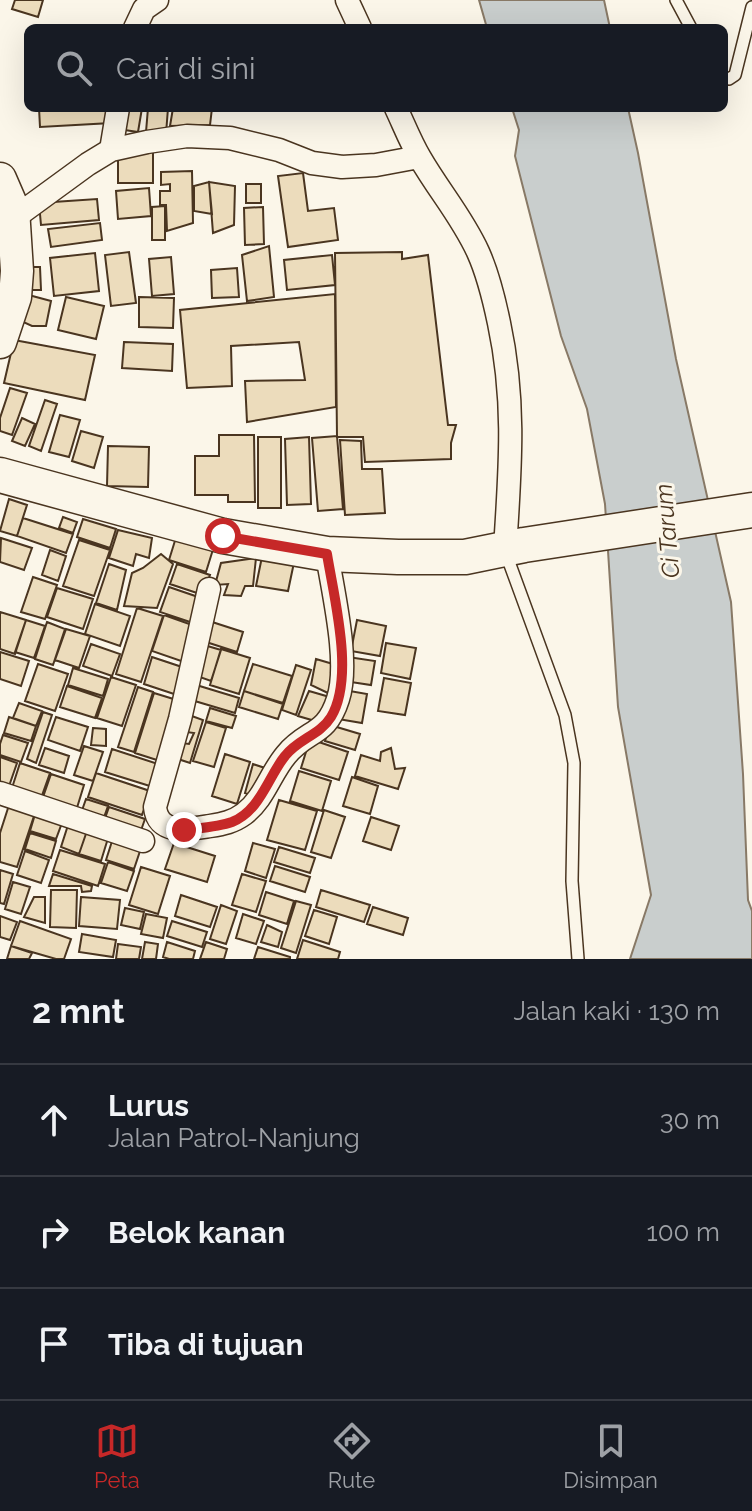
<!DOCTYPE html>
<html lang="id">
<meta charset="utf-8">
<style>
:root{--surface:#171b24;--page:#20242c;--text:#f1f3f6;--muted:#9ea1a6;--line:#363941;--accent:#c62828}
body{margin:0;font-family:Raleway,sans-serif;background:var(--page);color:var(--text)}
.stop{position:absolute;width:24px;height:24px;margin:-18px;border:6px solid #c62828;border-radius:50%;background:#fff}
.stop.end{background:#c62828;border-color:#fff;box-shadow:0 2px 8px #0008}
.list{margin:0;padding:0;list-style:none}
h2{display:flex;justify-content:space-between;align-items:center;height:104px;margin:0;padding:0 32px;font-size:34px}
h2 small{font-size:26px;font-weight:400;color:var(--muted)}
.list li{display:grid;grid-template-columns:52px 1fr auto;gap:24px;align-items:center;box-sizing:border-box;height:112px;padding:0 32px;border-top:2px solid var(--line)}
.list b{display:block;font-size:30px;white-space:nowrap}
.list p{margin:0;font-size:26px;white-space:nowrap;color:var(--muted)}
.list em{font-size:26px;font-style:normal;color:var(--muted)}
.icon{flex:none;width:44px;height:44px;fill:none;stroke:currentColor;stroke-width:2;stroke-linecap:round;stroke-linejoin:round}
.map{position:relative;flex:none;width:752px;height:959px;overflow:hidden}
.search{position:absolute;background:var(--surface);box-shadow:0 8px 32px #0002;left:24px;right:24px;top:24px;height:88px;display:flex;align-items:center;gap:20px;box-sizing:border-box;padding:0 28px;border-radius:12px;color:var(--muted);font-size:30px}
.sheet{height:440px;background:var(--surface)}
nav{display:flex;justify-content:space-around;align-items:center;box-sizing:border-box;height:112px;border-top:2px solid var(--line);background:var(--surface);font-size:22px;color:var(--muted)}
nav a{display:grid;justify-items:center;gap:4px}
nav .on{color:var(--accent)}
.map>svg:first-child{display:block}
</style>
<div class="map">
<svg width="752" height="959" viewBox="0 0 752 959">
<rect width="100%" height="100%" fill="#fbf6e9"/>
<path fill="#c9cecd" stroke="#887966" stroke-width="2" d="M 479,0 L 604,0 L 610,28 L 487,28 Z
M 512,108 L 628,108 L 638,153 L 676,359 L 731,602 L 743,774 L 748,900 L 752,911 L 752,959 L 630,959 L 651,895 L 618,707 L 605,504 L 587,409 L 561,336 L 515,156 L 519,130 Z"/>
<path fill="#ecdcbc" stroke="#4a3520" stroke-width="2" d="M 15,0 L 43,0 L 38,17 L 12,9 Z
M 39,108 L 111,108 L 111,123 L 40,127 Z
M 122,108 L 142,108 L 138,132 L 118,129 Z
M 148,108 L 168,108 L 166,134 L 146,132 Z
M 173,108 L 212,108 L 210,125 L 170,126 Z
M 153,150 L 153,183 L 118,183 L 118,151 Z
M 192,171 L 193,223 L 167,231 L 166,205 L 160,205 L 160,191 L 170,191 L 170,184 L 161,185 L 161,172 Z
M 303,173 L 308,211 L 334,208 L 338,240 L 288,247 L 278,176 Z
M 209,182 L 235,186 L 234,225 L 213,233 Z
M 209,182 L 212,214 L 194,211 L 194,186 Z
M 246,184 L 261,184 L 261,203 L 246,203 Z
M 149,188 L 151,216 L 118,219 L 116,191 Z
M 97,199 L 99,220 L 41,225 L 39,203 Z
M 165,206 L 165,240 L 152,240 L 152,207 Z
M 263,207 L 264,244 L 245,245 L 244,208 Z
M 100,223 L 102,240 L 51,247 L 48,229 Z
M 269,246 L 274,297 L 247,301 L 242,255 Z
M 129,252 L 136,303 L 111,306 L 105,255 Z
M 402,252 L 402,259 L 428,255 L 448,425 L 456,425 L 451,443 L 451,459 L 365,462 L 363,437 L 337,437 L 335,253 Z
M 95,253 L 99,291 L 54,296 L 50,258 Z
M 332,255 L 335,285 L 287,290 L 284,260 Z
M 171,257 L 174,294 L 152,296 L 149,259 Z
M 24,267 L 40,267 L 41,290 L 24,290 Z
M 237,268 L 239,297 L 212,298 L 211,270 Z
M 25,294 L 51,301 L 46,326 L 32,326 L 21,321 Z
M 335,294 L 336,407 L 247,422 L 245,381 L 305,380 L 299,342 L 231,346 L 232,386 L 187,388 L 180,310 Z
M 66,297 L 104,306 L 96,339 L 58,330 Z
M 139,297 L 174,298 L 173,328 L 139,327 Z
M 14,340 L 95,355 L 85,400 L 4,383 Z
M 124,342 L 173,344 L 172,371 L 122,368 Z
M 10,388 L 27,393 L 12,435 L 0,431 L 0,418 Z
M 45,400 L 57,404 L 41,451 L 29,446 Z
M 60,415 L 80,420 L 69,457 L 49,452 Z
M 22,418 L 35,424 L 25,446 L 12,441 Z
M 81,431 L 103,437 L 94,468 L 72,461 Z
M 219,435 L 254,435 L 255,502 L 228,502 L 228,495 L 195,495 L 195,456 L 219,456 Z
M 337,436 L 343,509 L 318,511 L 312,438 Z
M 258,437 L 281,437 L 281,508 L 258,508 Z
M 309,437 L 311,504 L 287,505 L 285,439 Z
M 340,440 L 361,441 L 362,469 L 382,469 L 385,513 L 345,515 Z
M 108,446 L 149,447 L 148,487 L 107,486 Z
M 9,499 L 27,505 L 17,536 L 0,531 Z
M 63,517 L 77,522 L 73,533 L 59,528 Z
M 23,518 L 73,534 L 66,553 L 17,536 Z
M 83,519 L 116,529 L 110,548 L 77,537 Z
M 118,530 L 152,538 L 149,558 L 136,554 L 133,566 L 109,558 Z
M 178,531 L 215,543 L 206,572 L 169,560 Z
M 1,538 L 32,548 L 24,570 L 0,562 Z
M 79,540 L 110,550 L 94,596 L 63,586 Z
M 264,547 L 296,553 L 288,591 L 256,586 Z
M 50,550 L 66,556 L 58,581 L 42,575 Z
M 161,554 L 173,564 L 157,608 L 124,606 L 132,573 L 143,568 Z
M 256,558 L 253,586 L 245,586 L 241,596 L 224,595 L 228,584 L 215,585 L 221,563 Z
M 109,564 L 126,570 L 117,610 L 96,603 Z
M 177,564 L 210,575 L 203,595 L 170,584 Z
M 33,577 L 57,585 L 45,619 L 21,612 Z
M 169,587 L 204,599 L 196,624 L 160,612 Z
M 57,588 L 93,599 L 83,629 L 47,617 Z
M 95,604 L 130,616 L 120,646 L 85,634 Z
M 137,608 L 163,616 L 141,682 L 116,674 Z
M 0,612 L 26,620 L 15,654 L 0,649 Z
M 164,615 L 195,626 L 184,662 L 152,651 Z
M 26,620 L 45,626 L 34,658 L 15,652 Z
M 357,620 L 386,626 L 380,656 L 351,651 Z
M 209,621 L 243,632 L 237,652 L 203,641 Z
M 47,622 L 65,629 L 53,665 L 35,659 Z
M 66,629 L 90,636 L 79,668 L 55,660 Z
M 386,643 L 416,648 L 410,679 L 381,673 Z
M 91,644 L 120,654 L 112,676 L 83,666 Z
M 204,645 L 221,650 L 211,681 L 194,675 Z
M 221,649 L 250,658 L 239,694 L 210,685 Z
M 0,652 L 29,661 L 21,686 L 0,679 Z
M 152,657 L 188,669 L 180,696 L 144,684 Z
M 348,657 L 375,661 L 371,685 L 344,681 Z
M 316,659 L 333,664 L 331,672 L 336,675 L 330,694 L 311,685 Z
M 38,664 L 68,674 L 55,711 L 25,701 Z
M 253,664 L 292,676 L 283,703 L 244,691 Z
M 296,665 L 311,670 L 296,715 L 282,710 Z
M 73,668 L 108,679 L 103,696 L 68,685 Z
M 111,677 L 136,685 L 122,726 L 97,718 Z
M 384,678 L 411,683 L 405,715 L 378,711 Z
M 193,684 L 239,698 L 235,713 L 188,699 Z
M 67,686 L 102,698 L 95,718 L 60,707 Z
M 138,687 L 153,692 L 134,752 L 118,747 Z
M 344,690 L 367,694 L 362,723 L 338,719 Z
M 244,691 L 283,704 L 278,719 L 239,707 Z
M 309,691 L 333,698 L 322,723 L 298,716 Z
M 154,693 L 180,701 L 160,761 L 135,753 Z
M 19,703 L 42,711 L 36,726 L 13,718 Z
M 210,708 L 236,716 L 232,728 L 206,721 Z
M 43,712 L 52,715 L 36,763 L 27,759 Z
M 189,715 L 203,720 L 190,763 L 178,759 L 182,743 L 189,744 L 194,733 L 186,732 Z
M 9,717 L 36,726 L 31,741 L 4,733 Z
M 56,717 L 88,727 L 80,751 L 48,740 Z
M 206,722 L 226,728 L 214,767 L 193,761 Z
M 330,725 L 360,734 L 355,750 L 325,741 Z
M 93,728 L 106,729 L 106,746 L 91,745 Z
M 3,735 L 28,743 L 21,762 L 0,755 L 0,744 Z
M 310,739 L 348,752 L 339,780 L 301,768 Z
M 84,746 L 103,752 L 93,781 L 74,775 Z
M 45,748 L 69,756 L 64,773 L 39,765 Z
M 391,748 L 395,769 L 405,768 L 398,789 L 355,776 L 361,755 L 380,761 L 381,752 Z
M 112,749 L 161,765 L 153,787 L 105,772 Z
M 225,754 L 250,762 L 237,804 L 212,796 Z
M 0,757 L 17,763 L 8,789 L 0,786 Z
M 20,763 L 50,773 L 40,801 L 11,791 Z
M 253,764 L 265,768 L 256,796 L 245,793 Z
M 299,771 L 331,781 L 322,811 L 290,801 Z
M 96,773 L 150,791 L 142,815 L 88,797 Z
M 51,774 L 84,785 L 76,811 L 42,800 Z
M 352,777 L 378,786 L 370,814 L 343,806 Z
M 86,799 L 108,806 L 102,823 L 80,816 Z
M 279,800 L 317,811 L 305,850 L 267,840 Z
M 10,802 L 36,810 L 17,867 L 0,862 L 0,833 Z
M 109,807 L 145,819 L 139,836 L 103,824 Z
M 324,810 L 345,817 L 331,858 L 311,852 Z
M 36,811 L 63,820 L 56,839 L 30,831 Z
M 371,817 L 399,826 L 391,850 L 363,841 Z
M 69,822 L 88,828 L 79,854 L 61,847 Z
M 88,828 L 109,835 L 101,861 L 79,854 Z
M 30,833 L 56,841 L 51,858 L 25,849 Z
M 114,835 L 142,845 L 134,869 L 106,860 Z
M 174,843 L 215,856 L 207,882 L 165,869 Z
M 253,843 L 275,849 L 266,878 L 245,871 Z
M 279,847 L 315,858 L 310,873 L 274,862 Z
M 60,850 L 105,864 L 98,886 L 53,871 Z
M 25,851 L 49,860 L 41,883 L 17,875 Z
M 108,862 L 134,871 L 127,891 L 101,883 Z
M 275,866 L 310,877 L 305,892 L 270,881 Z
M 141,867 L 170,876 L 158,914 L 129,905 Z
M 0,870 L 13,874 L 4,904 L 0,903 Z
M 53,874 L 92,886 L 91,891 L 82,892 L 81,886 L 49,886 Z
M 242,874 L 266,881 L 256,912 L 232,905 Z
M 13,882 L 30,887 L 21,914 L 5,909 Z
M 51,890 L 77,890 L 76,928 L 50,927 Z
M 321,890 L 370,905 L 364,922 L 316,907 Z
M 266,892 L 294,901 L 287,924 L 259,915 Z
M 181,895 L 217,907 L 210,927 L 175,916 Z
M 34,897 L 45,897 L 45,923 L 24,917 Z
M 81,897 L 120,900 L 117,929 L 79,926 Z
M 296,901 L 311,905 L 296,953 L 281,948 Z
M 221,905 L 237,911 L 226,944 L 210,939 Z
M 373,907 L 408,918 L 403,935 L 367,924 Z
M 125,908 L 144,912 L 140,929 L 121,925 Z
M 314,910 L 337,917 L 329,944 L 305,936 Z
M 146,914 L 167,918 L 163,938 L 141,934 Z
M 243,914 L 264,921 L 256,944 L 236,938 Z
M 0,916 L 17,922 L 10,940 L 0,937 Z
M 20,921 L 71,939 L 64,959 L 56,959 L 11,946 Z
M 172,921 L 207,932 L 202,947 L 167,936 Z
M 267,925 L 282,932 L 278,947 L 261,942 Z
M 82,934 L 116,940 L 113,957 L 79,952 Z
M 303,940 L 340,952 L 338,959 L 297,959 Z
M 145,942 L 158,944 L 156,959 L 142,959 Z
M 167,942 L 195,951 L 193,959 L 169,959 L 163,957 Z
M 206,942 L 227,949 L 224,959 L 200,959 Z
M 118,944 L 141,947 L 139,959 L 116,959 Z
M 11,946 L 32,953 L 29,959 L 7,959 Z
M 258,947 L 290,957 L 290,959 L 254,959 Z"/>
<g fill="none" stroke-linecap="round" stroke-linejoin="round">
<defs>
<path id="lane" d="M 676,0 L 691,28
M 724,77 L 729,79 L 735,75 L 752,7
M 505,551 L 565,715 L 574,763 L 572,881 L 578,959"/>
<path id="street" d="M 347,0 L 360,28
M 135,28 L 144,9 L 157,0
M 396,108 C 404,125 411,143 420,158 C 439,191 462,217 478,252 C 488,274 494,299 499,323 C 516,402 510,470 505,549
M 111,150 L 118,108
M 14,218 L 88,164 L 111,150 L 147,142 L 187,136 L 230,138 L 279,150 L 312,163 L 342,167 L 376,165 L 419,157
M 209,589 L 180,719 L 155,807 C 158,836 190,829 210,826 C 223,824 233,822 244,814 C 264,799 270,774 286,755 C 307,729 326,737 338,699 C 350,662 333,593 327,554
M 0,793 L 143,841"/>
<path id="secondary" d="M 0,179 L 13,209 L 17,271 L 15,297 L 0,342"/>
<path id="primary" d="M 0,475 L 223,536 L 327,554 L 398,557 L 465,557 L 524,545 L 752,510"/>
</defs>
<use href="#lane" stroke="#4a3520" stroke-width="14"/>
<use href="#street" stroke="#4a3520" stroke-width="25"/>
<use href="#secondary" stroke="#4a3520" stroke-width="35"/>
<use href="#primary" stroke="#4a3520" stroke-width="37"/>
<use href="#lane" stroke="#fbf6e9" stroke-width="11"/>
<use href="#street" stroke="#fbf6e9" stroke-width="22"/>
<use href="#secondary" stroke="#fbf6e9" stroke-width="32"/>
<use href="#primary" stroke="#fbf6e9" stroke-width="34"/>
</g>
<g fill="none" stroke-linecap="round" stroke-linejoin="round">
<path stroke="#c62828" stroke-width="10" d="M 184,830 C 199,828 218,827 232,822 C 260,811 268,777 285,756 C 298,739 320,735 331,717 C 355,677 334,598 327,554 L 223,536"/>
</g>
<g text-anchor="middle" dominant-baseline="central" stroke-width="6" stroke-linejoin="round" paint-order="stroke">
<g font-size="24" font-style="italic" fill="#4a3520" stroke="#fbf6e9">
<text transform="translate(667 531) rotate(-95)">Ci Tarum</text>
</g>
</g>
</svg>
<div class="stop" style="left:223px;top:536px"></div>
<div class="stop end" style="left:184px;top:830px"></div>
<div class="search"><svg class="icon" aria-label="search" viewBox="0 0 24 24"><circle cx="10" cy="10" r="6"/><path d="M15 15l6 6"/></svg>Cari di sini</div>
</div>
<section class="sheet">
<h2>2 mnt<small>Jalan kaki · 130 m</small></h2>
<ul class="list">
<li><svg class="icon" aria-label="ahead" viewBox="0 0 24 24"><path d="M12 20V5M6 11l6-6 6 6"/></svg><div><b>Lurus</b><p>Jalan Patrol-Nanjung</p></div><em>30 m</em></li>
<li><svg class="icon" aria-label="right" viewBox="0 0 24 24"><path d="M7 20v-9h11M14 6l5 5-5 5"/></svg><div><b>Belok kanan</b></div><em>100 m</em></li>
<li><svg class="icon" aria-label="arrive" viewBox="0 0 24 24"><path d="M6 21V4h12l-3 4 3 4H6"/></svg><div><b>Tiba di tujuan</b></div></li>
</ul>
</section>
<nav>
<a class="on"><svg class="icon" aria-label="map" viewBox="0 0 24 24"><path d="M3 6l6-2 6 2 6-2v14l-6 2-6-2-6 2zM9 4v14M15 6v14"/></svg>Peta</a>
<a><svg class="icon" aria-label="directions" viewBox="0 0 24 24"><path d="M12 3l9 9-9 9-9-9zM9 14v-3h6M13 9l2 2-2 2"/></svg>Rute</a>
<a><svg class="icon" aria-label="saved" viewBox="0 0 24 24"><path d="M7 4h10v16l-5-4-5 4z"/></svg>Disimpan</a>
</nav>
